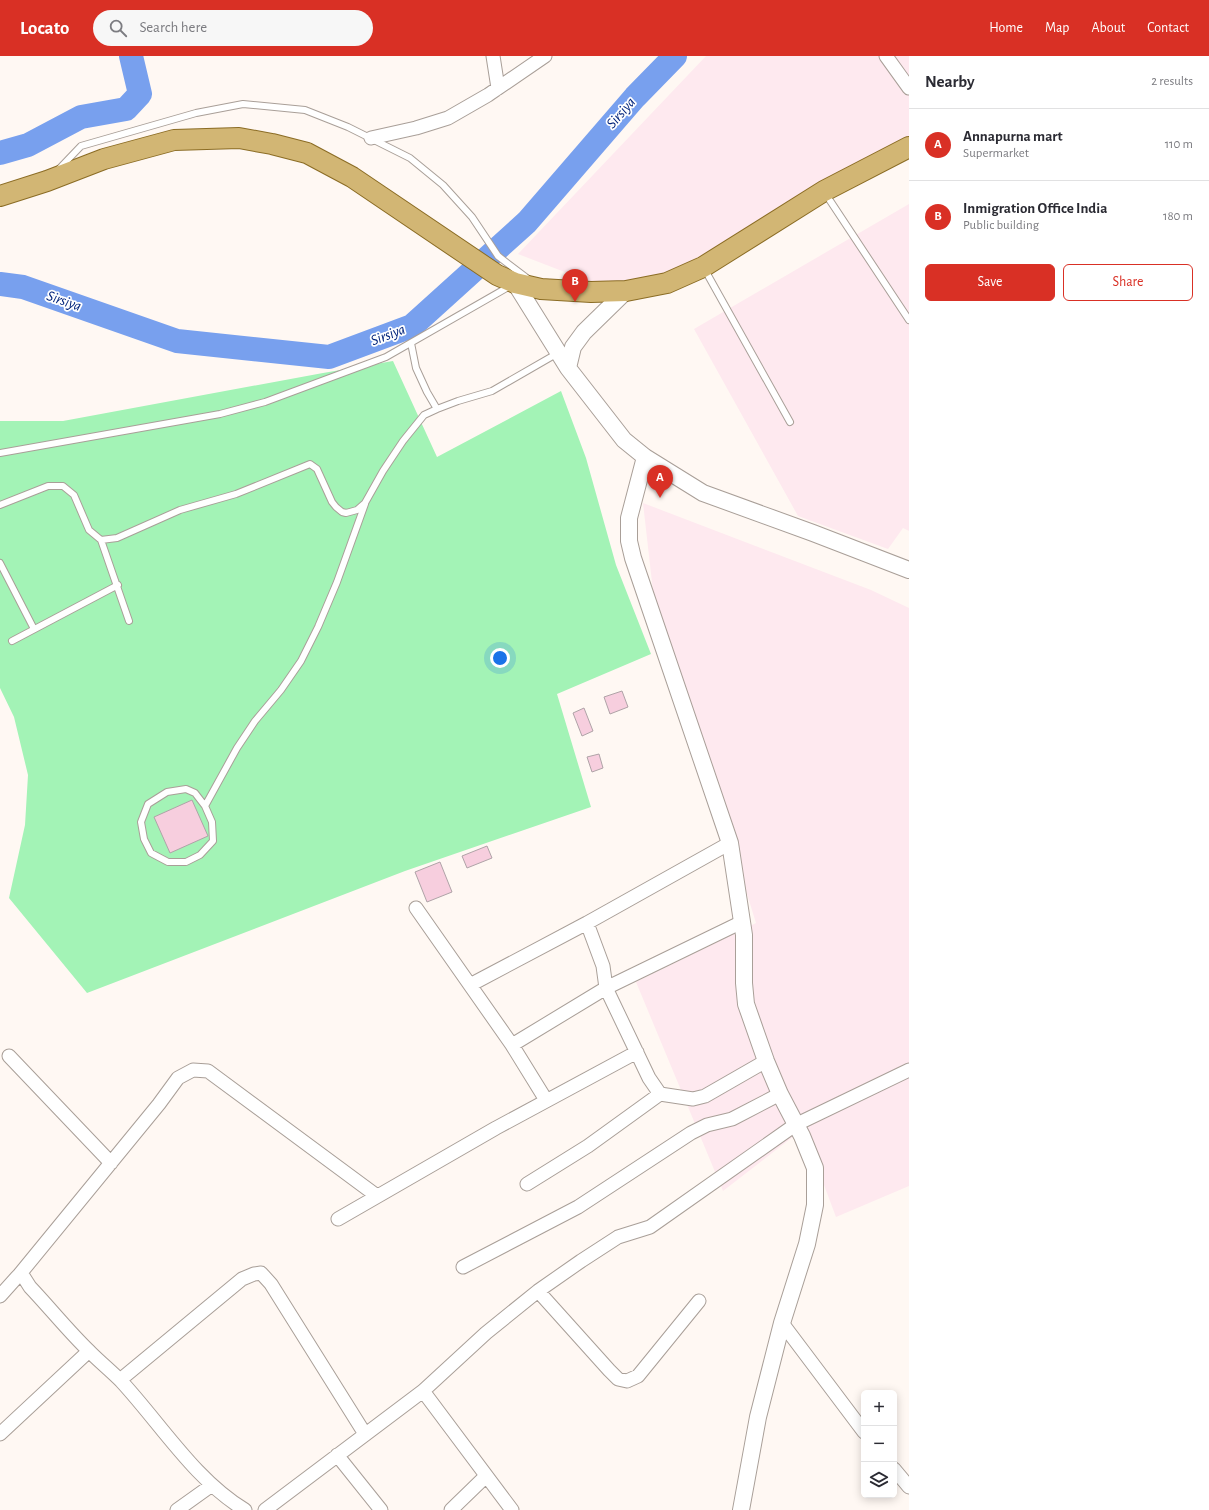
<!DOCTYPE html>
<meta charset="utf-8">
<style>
:root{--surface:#fff;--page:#f7f7f7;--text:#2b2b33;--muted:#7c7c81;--line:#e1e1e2;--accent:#d93025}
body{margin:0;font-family:"Alegreya Sans",sans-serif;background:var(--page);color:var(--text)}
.controls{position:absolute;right:12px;bottom:12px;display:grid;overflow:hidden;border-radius:6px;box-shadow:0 2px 10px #0003}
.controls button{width:36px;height:36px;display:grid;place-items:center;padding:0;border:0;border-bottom:1px solid var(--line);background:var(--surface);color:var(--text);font:20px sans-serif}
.you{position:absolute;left:500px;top:602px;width:14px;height:14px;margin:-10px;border:3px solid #fff;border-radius:50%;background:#1a73e8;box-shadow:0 0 0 6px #1a73e833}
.badge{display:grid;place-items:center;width:26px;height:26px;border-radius:50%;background:var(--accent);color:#fff;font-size:13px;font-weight:700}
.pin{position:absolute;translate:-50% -33px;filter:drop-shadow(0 1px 2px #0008)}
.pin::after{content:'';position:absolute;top:21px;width:14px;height:12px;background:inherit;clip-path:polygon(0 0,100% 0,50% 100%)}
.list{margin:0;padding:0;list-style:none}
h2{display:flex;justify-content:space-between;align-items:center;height:52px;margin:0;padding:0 16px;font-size:17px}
h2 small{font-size:13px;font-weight:400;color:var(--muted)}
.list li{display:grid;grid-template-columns:26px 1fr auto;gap:12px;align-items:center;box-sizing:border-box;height:72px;padding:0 16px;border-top:1px solid var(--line)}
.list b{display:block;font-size:15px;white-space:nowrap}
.list p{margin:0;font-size:13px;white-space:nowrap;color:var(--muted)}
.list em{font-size:13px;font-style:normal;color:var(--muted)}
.actions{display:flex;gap:8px;padding:12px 16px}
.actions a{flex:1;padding:9px 0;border:1px solid var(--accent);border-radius:6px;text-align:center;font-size:14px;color:var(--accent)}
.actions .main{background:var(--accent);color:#fff}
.icon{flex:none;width:22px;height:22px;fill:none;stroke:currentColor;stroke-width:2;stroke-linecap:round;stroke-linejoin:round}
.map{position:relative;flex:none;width:909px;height:1454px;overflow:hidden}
header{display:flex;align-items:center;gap:24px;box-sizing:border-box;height:56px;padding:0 20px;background:var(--accent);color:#fff}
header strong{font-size:19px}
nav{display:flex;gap:22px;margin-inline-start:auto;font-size:14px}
.search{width:280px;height:36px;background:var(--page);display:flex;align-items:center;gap:10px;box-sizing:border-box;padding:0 14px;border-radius:22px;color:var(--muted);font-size:15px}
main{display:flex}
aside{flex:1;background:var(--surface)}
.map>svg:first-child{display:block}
</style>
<header>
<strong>Locato</strong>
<div class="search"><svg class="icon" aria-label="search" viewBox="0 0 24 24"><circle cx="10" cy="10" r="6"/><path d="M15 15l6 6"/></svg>Search here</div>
<nav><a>Home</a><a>Map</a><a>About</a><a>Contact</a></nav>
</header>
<main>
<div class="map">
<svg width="909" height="1454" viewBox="0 0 909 1454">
<rect width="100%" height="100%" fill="#fff8f3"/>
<path fill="#fee9ef" d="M 706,0 L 909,0 L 909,98 L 632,242 L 518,198 Z
M 909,148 L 909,475 L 903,472 L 888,493 L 798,460 L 694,273 Z
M 643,447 L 871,534 L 909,552 L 909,1130 L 836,1161 L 803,1073 L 723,1135 L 636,926 L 756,867 L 653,535 Z"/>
<path fill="#a3f3b6" d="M 393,305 L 437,401 L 561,335 L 586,402 L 616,509 L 651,598 L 557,638 L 591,751 L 405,815 L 87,937 L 9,842 L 25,769 L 28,719 L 14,661 L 0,632 L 0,365 L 63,365 L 323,317 Z"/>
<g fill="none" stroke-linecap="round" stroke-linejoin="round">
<path stroke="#78a0ee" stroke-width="24" d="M 0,97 L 28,89 L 81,61 L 126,53 L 140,38 L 131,0
M 0,228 L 23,231 L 177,285 L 329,301 L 412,270 L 527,166 L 635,41 L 675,0"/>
</g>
<path fill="#f7cede" stroke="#afa3a7" d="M 622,635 L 628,651 L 610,658 L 604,641 Z
M 584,652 L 593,675 L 582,680 L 573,657 Z
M 599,698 L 603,712 L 592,716 L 587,701 Z
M 192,744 L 208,780 L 170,797 L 154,761 Z
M 487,790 L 492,802 L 467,812 L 462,800 Z
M 440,806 L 452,836 L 427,846 L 415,816 Z"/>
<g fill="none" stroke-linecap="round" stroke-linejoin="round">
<defs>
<path id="service" d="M 59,113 L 81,90 L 196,57 L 243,48 L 305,54 L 348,71 L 410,102 L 443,129 L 472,161 L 498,200 L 528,223
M 825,137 L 909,264
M 705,214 L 790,366
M 411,287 L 416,312 L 427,336 L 437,353
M 0,397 L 220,358 L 265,346 L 386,301 L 510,230
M 0,449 L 48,430 L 63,430 L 74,439 L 89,474 L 101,484 L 117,482 L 180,454 L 236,438 L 310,408 L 317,413 L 332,446 L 336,451 L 342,456 L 346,457 L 357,454 L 365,447 L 383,415 L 403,385 L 424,359 L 437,353 L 458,345 L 492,335 L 558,297
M 101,484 L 129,565
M 0,507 L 34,573
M 12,585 L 118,529
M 186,733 L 195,737 L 205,750 L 212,766 L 213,785 L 200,799 L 186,806 L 168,806 L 151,797 L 144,783 L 141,766 L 148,748 L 167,736 Z
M 205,750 L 237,692 L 255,665 L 281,634 L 301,605 L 318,571 L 337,526 L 365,448"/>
<path id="minor" d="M 493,0 L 498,32
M 886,0 L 909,32
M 371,82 L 416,72 L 448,62 L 488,39 L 545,0
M 416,852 L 512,989 L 606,932 L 742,866
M 470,929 L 587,867 L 730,787
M 512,989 L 546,1044
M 9,1000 L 111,1107
M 660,1038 L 693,1043 L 705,1040 L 766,1005
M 527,1128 L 588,1090 L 660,1038 L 649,1022 L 606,932 L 603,910 L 587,867
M 338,1163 L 496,1072 L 637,996
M 463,1211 L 578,1151 L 691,1077 L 707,1069 L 732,1063 L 780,1038
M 19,1219 L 159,1048 L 178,1022 L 193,1014 L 208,1015 L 377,1140
M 538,1235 L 609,1314 L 618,1323 L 627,1325 L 638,1320 L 699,1245
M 0,1240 L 17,1221 L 19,1219 L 23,1220 L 30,1231 C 50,1252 69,1276 90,1296 C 100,1306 111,1315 121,1325 C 160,1367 195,1424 245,1454
M 782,1267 L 864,1376
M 120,1324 L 242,1223 L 254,1218 L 261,1217 L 271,1228 L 365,1378
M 423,1335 L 512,1454
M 0,1378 L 89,1295
M 337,1399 L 381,1454
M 894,1413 L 909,1431
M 177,1454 L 212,1429
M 265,1454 L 423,1335 L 486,1277 L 538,1235 L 581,1205 L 618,1181 L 650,1171 L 795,1069 L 909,1014
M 451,1454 L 486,1420"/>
<path id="tertiary" d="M 515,227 L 568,312
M 626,235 L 584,276 L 573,291 L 568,312 L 624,384 L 645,401 L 703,437 L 813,477 L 909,514
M 645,401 L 629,462 L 629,485 L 633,502 L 730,787 L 744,879 L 744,927 L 746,948 L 766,1005 L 780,1038 L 802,1080 L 815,1112 L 815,1149 L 807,1188 L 782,1267 L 758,1361 L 741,1454"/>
<path id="primary" d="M 0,140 L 47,125 L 104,103 L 174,84 L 239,82 L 272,88 L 307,97 L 352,121 L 497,219 L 515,227 L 541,233 L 591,236 L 626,235 L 667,227 L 703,211 L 824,135 L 909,91"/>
</defs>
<use href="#service" stroke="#a99f98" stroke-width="8"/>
<use href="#minor" stroke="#a99f98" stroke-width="15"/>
<use href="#tertiary" stroke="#a99f98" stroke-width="18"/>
<use href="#primary" stroke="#8b6c24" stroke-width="22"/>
<use href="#service" stroke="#fff" stroke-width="6"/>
<use href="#minor" stroke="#fff" stroke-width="13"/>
<use href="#tertiary" stroke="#fff" stroke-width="16"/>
<use href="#primary" stroke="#d2b674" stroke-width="20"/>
</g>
<g text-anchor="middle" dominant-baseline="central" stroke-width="3.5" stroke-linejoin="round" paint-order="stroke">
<g font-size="15" font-style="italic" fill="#00237b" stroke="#fff">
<text transform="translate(621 57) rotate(-49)">Sirsiya</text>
<text transform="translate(64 245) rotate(19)">Sirsiya</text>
<text transform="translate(388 279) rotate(-21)">Sirsiya</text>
</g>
</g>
</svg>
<div class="controls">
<button>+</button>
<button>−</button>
<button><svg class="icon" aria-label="layers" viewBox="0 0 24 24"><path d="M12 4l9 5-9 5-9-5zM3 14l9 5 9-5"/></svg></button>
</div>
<div class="you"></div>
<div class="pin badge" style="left:660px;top:442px">A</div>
<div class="pin badge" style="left:575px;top:246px">B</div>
</div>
<aside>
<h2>Nearby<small>2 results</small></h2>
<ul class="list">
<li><span class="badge">A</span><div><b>Annapurna mart</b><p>Supermarket</p></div><em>110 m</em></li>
<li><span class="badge">B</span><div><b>Inmigration Office India</b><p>Public building</p></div><em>180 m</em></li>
</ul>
<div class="actions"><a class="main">Save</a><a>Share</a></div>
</aside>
</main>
